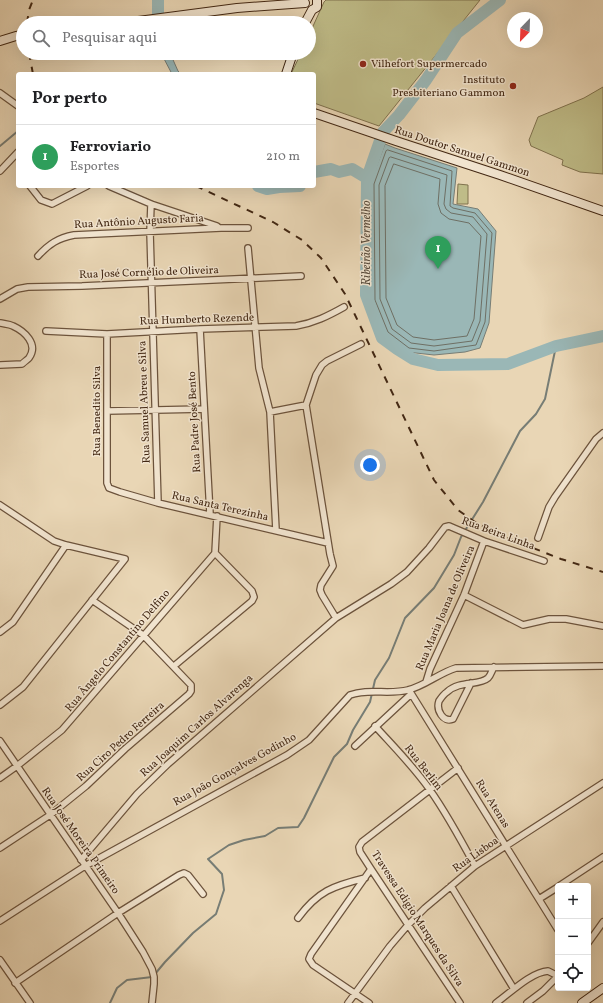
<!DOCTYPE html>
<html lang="pt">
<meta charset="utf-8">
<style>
:root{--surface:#fff;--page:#f6f6f6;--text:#202124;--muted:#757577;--line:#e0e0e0;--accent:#ea580c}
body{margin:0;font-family:Vollkorn,serif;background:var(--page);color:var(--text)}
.controls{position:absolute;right:12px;bottom:12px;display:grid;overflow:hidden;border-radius:4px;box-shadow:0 4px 16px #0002}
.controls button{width:36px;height:36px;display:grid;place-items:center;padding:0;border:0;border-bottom:1px solid var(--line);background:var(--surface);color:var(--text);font:20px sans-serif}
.compass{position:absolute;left:507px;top:12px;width:36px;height:36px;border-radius:50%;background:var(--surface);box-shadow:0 4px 16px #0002;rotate:203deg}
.you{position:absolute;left:370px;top:465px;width:14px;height:14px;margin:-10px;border:3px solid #fff;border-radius:50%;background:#1a73e8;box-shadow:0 0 0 6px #1a73e833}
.badge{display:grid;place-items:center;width:26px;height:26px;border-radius:50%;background:var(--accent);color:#fff;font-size:13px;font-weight:700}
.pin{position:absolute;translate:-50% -33px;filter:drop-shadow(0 1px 2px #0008)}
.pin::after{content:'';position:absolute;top:21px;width:14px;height:12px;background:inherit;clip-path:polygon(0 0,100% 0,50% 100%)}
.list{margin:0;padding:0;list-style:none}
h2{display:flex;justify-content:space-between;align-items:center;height:52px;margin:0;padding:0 16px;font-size:17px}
h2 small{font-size:13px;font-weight:400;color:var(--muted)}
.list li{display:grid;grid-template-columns:26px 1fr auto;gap:12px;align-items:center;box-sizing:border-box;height:64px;padding:0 16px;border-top:1px solid var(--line)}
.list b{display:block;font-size:15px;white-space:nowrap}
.list p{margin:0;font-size:13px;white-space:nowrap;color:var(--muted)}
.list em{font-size:13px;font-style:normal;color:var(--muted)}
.icon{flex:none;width:22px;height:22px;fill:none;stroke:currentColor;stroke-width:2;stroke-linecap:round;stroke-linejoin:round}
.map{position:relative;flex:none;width:603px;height:1003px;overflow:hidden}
.search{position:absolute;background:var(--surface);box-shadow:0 4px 16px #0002;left:16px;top:16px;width:300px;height:44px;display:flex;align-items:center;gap:10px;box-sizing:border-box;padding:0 14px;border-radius:22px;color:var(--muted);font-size:15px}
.panel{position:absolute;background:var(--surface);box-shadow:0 4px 16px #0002;left:16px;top:72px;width:300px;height:116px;border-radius:4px}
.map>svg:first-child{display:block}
</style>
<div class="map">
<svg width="603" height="1003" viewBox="0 0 603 1003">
<rect width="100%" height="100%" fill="#e9d6b5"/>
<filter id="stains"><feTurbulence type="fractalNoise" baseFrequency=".005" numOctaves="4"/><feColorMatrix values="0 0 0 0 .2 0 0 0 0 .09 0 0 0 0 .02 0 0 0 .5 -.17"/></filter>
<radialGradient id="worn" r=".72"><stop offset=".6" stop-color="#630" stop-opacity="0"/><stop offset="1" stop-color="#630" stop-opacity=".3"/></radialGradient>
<path fill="#bfbc88" stroke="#80724e" d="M 326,0 L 480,0 L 379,126 L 314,103 L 314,74 L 291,74 L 301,53 L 309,53 L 309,35 L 324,2 Z
M 603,87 L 603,174 L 580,172 L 562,165 L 563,160 L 531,146 L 529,140 L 538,117 L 584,98 Z
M 458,184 L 468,185 L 468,204 L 457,204 Z"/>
<path fill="#9ab7b6" stroke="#777d75" d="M 161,53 L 170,53 L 178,71 L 181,74 L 172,74 Z
M 385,144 L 395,148 L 457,168 L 453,204 L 478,209 L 496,231 L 489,323 L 480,348 L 465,352 L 434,355 L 407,352 L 385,335 L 371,301 L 370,183 Z"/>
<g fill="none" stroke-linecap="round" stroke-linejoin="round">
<path stroke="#6e6f64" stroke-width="1" d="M 388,150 L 452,171 L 450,206 L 453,208 L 475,213 L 492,233 L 485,322 L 476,345 L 434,351 L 409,348 L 388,332 L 375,300 L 374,184 L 386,151 Z
M 391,157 L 447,175 L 444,204 L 446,209 L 451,213 L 473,217 L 487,234 L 480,321 L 472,341 L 434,346 L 411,343 L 392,329 L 380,299 L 379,185 L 389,158 Z
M 394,164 L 440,179 L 438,204 L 441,213 L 449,219 L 469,223 L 481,236 L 474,319 L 467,336 L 434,340 L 413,337 L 397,325 L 386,298 L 385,186 Z"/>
<path stroke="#777d75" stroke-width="2" d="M 0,146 L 18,131
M 155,974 L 165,962 L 193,933 L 216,914 L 224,890 L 222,874 L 208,859 L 229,845 L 244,840 L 265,836 L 278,828 L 298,827 L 304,818 L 334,757 L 347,744 L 353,730 L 370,702 L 375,680 L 389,658 L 405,618 L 434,588 L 454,555 L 461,537 L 483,502 L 520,431 L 536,414 L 545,399 L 556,346
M 110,1003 L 117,988 L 127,980 L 152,977"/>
<path stroke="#9ab7b6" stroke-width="12" d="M 158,23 L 158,0
M 314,172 L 331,169 L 339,172 L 352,169 L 367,178 L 366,295 L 382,338 L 397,349 L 413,359 L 438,365 L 508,364 L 556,346 L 603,336
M 367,178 L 383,132 L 399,115 L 426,80 L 457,33 L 500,0
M 258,186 L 267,189 L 279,187 L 300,186"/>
<defs>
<path id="street" d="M 0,93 L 18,106
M 0,171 L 18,152
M 30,186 L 41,200 L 52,204 L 87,186
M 109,186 L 151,204 L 217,226
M 151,204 L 150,232 L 158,503
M 248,248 L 259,368 L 270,412 L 276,530
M 38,256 C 49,244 58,238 74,235 L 221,228 L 248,228
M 0,299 L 17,289 L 28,287 L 82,286 L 301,276
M 0,323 C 4,324 9,324 13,326 C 24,331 39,344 29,358 C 27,360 24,362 22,364 L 0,365
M 200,329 L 210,514
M 46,331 L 107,334 L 200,329 L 296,326 C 314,323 328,316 344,307
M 107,334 L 107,483 L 109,488 L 120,492 L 158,503 L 328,543
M 107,411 L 204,409
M 270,412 L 306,405
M 0,505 L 54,541 L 66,545 L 125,559 L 23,687 L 0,705
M 538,538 L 549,507 L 555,497 L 596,439 L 603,433
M 464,595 L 523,625 L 549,619 L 566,619 L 603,626
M 336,618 L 322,595 L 320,590 L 321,585 L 333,566 L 330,554 L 306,405 L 316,375 L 322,365 L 327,361 L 361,344
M 0,632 L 13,622 L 66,545
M 174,666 L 252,601 L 254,597 L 252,591 L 215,553
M 426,682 L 430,669 L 464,595 L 484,541
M 471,683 L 453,719 C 443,723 436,710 439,701 C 441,698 444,694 447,692 C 460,680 479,686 488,678 C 491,675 492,670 494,667
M 409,690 L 558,930
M 375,726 C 394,747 414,767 430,790 C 447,814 461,840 475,866
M 0,741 L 118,913 L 143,952 L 152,969 L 154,977 L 154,984 L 152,1003
M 355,746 L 411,694
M 458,768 L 362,842 L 359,847 L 360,852 L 371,869 L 460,1003
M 0,778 L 17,766 L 62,730 L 215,553 L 217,516
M 0,848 L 50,815 L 86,786 L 125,749 L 189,694 L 191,691 L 191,685 L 143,635 L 92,600
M 81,860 L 137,794 L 168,764 L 336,618 L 391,584 L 407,572 L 429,548 L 445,527 L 449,526 L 484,541 L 544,561
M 451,886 L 514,989
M 559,886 L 603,857
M 539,899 L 558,887
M 298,918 C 318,891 333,886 365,878
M 0,921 L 85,866 L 287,755 L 309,740 L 350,695 C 368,688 389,695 408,690 C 425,686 439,673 456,668 L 603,666
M 588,943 L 603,922
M 0,960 L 30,1003
M 15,983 L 118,913 L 179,875 L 184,873 L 188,875 L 203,894
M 348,1003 L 390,946 L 408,925 L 425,908 L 475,866 L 603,783
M 369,1003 L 313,965 L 309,959 L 311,954 L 371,869
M 496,1003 C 509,994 531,972 548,971 L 558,976
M 527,1003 L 543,991 L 558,976"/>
<path id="secondary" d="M 312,10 L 317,7 L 317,0
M 123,23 L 237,8 L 305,3
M 305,23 L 312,10
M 0,41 L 16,36 L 23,35
M 286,74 L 293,53
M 314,113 L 396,141 L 500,175 L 603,211
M 582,1003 L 603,988"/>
</defs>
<use href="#street" stroke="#6c533c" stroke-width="8"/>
<use href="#secondary" stroke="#422713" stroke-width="10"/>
<use href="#street" stroke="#f1e4cf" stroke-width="5.5"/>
<use href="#secondary" stroke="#f1e4cf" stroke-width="8"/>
<path stroke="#422713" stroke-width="2" stroke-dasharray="7 7" stroke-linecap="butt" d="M 27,23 L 29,10 L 33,0
M 29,53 L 33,74
M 196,186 L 273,222 L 302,240 L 321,258 L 345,294 L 434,480 L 458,510 L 475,522 L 500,535 L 561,559 L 603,572"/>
</g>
<g fill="#8f2418" stroke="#f1e4cf" stroke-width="1.5">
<circle cx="363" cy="64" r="4"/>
<circle cx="513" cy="86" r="4"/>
</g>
<g text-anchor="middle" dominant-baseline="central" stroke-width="3" stroke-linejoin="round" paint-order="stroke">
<g font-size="11" fill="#422713" stroke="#f1e4cf" text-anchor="start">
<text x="371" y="64">Vilhefort Supermercado</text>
<text x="505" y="80" text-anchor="end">Instituto<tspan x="505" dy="13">Presbiteriano Gammon</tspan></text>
</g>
<g font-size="11" fill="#422713" stroke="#f1e4cf">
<text transform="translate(462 152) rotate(18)">Rua Doutor Samuel Gammon</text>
<text transform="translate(139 222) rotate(-3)">Rua Antônio Augusto Faria</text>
<text transform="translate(149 273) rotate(-2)">Rua José Cornélio de Oliveira</text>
<text transform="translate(197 320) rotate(-2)">Rua Humberto Rezende</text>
<text transform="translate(145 402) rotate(-92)">Rua Samuel Abreu e Silva</text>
<text transform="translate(97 411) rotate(-90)">Rua Benedito Silva</text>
<text transform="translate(195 422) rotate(-93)">Rua Padre José Bento</text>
<text transform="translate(220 507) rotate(13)">Rua Santa Terezinha</text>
<text transform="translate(498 534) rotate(20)">Rua Beira Linha</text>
<text transform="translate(446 608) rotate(-67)">Rua Maria Joana de Oliveira</text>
<text transform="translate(118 651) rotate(-50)">Rua Ângelo Constantino Delfino</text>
<text transform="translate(197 726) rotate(-42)">Rua Joaquim Carlos Alvarenga</text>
<text transform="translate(121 742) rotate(-42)">Rua Ciro Pedro Ferreira</text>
<text transform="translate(423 768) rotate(52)">Rua Berlim</text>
<text transform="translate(235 770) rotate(-29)">Rua João Gonçalves Godinho</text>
<text transform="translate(492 804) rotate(58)">Rua Atenas</text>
<text transform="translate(80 841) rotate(55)">Rua José Moreira Primeiro</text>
<text transform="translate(476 855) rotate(-35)">Rua Lisboa</text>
<text transform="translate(417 919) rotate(57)">Travessa Edigio Marques da Silva</text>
</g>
<g font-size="12" font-style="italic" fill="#584b3c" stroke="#f1e4cf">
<text transform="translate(367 243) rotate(-90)">Ribeirão Vermelho</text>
</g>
</g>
<rect width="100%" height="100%" filter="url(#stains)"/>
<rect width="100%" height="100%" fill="url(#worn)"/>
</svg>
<div class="controls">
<button>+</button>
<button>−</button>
<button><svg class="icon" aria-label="locate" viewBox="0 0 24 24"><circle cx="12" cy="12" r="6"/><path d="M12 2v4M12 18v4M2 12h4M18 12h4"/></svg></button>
</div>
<svg class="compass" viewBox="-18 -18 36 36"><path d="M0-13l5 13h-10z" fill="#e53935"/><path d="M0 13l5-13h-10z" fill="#757577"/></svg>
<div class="you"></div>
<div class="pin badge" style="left:438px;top:269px;background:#2e9e5b">1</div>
<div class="search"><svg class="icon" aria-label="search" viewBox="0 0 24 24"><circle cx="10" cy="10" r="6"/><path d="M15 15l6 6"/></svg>Pesquisar aqui</div>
<section class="panel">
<h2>Por perto<small></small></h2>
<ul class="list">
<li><span class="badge" style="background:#2e9e5b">1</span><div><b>Ferroviario</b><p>Esportes</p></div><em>210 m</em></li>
</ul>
</section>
</div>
